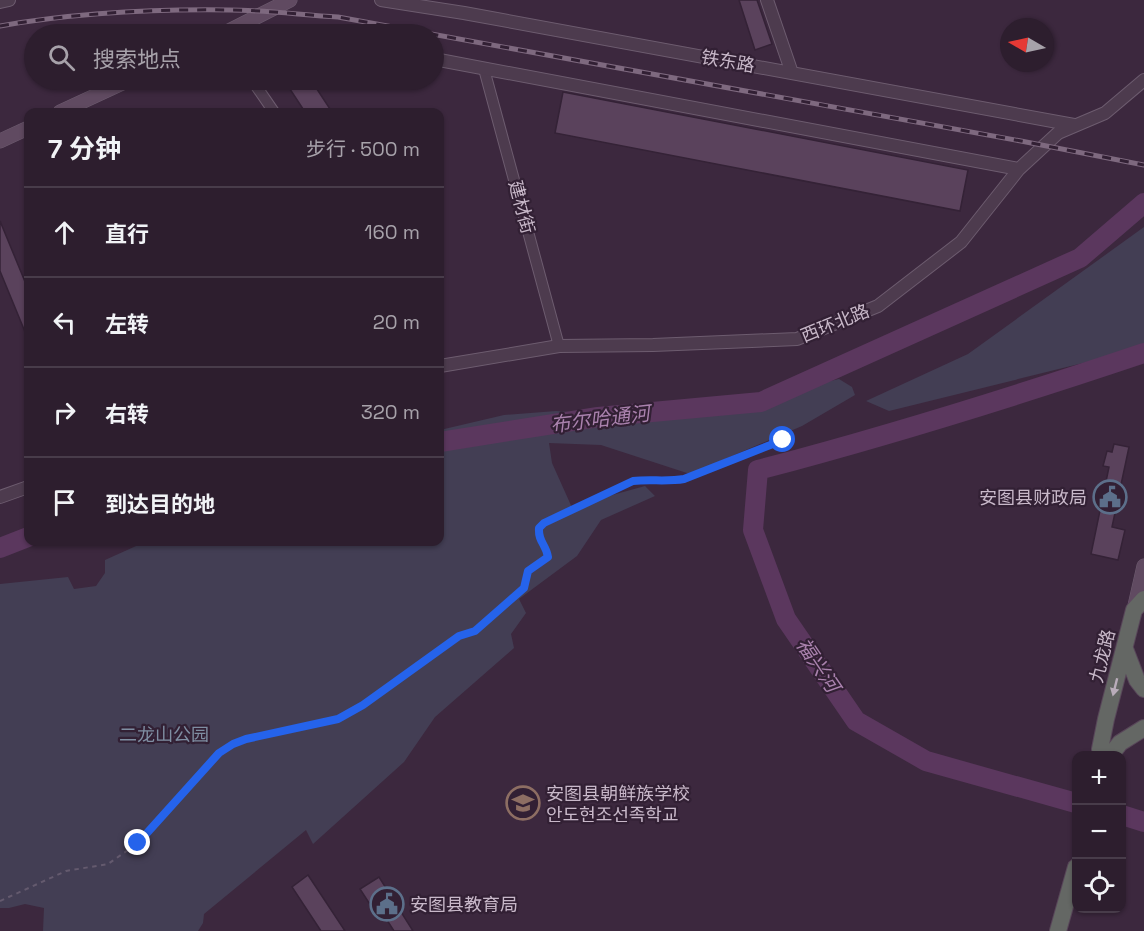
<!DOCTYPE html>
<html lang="zh">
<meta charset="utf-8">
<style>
:root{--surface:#2d1e2e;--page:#352736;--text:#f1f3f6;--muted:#a7a2aa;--line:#483c4a}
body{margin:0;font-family:"Space Grotesk","Noto Sans SC","Noto Sans KR",sans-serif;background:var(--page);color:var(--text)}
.controls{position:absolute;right:18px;bottom:18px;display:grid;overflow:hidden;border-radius:12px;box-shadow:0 2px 4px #0004}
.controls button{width:54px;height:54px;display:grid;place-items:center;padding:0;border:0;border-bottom:2px solid var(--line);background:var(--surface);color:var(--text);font:30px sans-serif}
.compass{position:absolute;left:1000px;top:18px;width:54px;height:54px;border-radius:50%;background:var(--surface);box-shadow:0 2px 4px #0004;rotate:279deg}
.stop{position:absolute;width:18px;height:18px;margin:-14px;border:4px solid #2563eb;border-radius:50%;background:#fff}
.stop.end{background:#2563eb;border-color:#fff;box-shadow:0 2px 6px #0008}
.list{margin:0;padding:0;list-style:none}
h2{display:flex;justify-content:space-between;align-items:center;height:78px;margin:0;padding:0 24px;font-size:26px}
h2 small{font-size:20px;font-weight:400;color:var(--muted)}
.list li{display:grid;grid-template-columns:39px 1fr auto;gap:18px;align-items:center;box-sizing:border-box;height:90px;padding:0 24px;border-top:2px solid var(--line)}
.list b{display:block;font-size:22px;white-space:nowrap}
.list em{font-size:20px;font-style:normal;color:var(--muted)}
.icon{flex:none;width:33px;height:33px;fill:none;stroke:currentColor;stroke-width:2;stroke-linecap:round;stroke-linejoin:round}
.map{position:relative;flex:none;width:1144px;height:931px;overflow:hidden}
.search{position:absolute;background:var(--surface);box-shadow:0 2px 4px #0004;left:24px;top:24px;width:420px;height:66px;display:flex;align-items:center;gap:15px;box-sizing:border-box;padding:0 21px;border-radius:33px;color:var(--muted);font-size:22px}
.panel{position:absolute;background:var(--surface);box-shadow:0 2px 4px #0004;left:24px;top:108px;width:420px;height:438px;border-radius:12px}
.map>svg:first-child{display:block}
</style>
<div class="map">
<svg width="1144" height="931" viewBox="0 0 1144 931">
<rect width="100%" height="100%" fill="#3c283e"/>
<path fill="#433e54" d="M 1144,227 L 1144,348 L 889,411 L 866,401 L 968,354 Z
M 839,379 L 852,387 L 855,395 L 802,426 L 690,474 L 601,445 L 549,443 L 552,463 L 574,512 L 598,499 L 645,486 L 655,496 L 601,520 L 577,556 L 519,599 L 526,613 L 511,634 L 514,648 L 435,717 L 404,762 L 313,844 L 306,830 L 204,914 L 203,923 L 198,931 L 43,931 L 44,908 L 25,904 L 9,908 L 0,908 L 0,584 L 68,577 L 74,589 L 96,586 L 105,573 L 105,560 L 145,542 L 440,542 L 440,430 L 504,415 L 556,411 L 665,419 Z"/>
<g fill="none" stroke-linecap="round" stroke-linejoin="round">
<path stroke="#5b375e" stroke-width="20" d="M 440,442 L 598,417 L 761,402 L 1080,258 L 1144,203
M 0,548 L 28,537
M 1076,803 L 926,761 L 856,721 L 786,619 L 753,530 L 758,470 C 888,436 1016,396 1144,353
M 1122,815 L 1144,822"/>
</g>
<path fill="#5a425c" stroke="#342236" stroke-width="1.5" d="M 739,0 L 757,0 L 772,44 L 755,50 Z
M 284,80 L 311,80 L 332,112 L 305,112 Z
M 563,92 L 968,170 L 960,211 L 555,133 Z
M 0,221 L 28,289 L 28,339 L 0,271 Z
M 1114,444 L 1129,447 L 1112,527 L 1125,530 L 1118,560 L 1091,554 L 1109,467 L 1103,466 L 1107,451 L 1112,452 Z
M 308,875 L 345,931 L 321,931 L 292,887 Z
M 379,877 L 413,931 L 394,931 L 376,903 L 371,906 L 360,889 Z"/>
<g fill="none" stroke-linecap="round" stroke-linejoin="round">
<defs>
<path id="minor" d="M 484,69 L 559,346
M 252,80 L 274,112"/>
<path id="tertiary" d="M 381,0 L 464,13 L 1074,125
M 767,0 L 792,73
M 0,2 L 9,0
M 434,59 L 1019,169
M 440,366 L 559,346 L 653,345 L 797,339 L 878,306 L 961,242 L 1019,169 L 1058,133 L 1105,113 L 1144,80
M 0,497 L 28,487"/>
<path id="secondary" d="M 223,34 L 290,0
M 60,112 L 129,80
M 0,141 L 28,128
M 1134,610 L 1144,566"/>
<path id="trunk" d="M 1125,649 L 1137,680 L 1144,689
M 1101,756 L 1100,749 L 1106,719 L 1134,610 L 1144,599
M 1110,756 L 1120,743 L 1144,728
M 1058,931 L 1076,867"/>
</defs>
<use href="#minor" stroke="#6d5c6f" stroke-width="12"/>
<use href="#tertiary" stroke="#6d5c6f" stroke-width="14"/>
<use href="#secondary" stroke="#6d5c6f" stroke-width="15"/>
<use href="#trunk" stroke="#584659" stroke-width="18"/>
<path stroke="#645a6e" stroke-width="2" stroke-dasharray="4.5 4.5" stroke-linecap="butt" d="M 0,901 L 66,871 L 108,864 L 138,843 L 219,753 L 233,744 L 246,739 L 338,719 L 363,705 L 459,636 L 475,631 L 524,588 L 528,571 L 548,557 C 546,545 538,541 539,528 L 544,523 L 633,481 C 650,479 667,482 684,479 L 782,439"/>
<use href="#minor" stroke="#4d3b4e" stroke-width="10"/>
<use href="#tertiary" stroke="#4d3b4e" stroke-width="12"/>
<use href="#secondary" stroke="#604a61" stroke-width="14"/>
<use href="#trunk" stroke="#646764" stroke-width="16"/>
<defs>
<path id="rail" d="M 0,26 C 75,13 153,9 229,10 C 265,10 302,15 338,17 L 1021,141 L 1144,165"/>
</defs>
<use href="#rail" stroke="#7e697f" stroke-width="5"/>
<use href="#rail" stroke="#322034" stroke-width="3" stroke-dasharray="9" stroke-linecap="butt"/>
</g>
<defs><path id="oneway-solid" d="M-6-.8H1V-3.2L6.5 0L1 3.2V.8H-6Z" transform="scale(1.5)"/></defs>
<use fill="#b9acba" href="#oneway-solid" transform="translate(1115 687) rotate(104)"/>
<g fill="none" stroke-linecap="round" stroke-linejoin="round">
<path stroke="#2563eb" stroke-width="8" d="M 138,843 L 219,753 L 233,744 L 246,739 L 338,719 L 363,705 L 459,636 L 475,631 L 524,588 L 528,571 L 548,557 C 546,544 538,542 539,528 L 544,523 L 633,481 C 650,479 667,482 684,479 L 783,440"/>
</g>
<defs>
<symbol id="civic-ring" viewBox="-11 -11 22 22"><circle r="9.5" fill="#322034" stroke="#5c6f8a" stroke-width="1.5"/><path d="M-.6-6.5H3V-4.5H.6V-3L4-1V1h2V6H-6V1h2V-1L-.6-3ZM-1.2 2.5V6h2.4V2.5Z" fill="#5c6f8a"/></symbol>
<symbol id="school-ring" viewBox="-11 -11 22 22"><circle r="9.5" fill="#322034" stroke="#8d6e63" stroke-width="1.5"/><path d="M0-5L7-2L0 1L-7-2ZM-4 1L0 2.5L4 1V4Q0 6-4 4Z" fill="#8d6e63"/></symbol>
</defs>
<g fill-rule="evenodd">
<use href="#civic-ring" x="1091" y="478" width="38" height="38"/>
<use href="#school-ring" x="504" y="784" width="38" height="38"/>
<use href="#civic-ring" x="368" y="885" width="38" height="38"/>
</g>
<g text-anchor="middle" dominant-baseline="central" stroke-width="4.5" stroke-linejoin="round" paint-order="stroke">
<g font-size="18" fill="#c8b8c9" stroke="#322034">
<text transform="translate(728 61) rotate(10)">铁东路</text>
<text transform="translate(522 207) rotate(75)">建材街</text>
<text transform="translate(835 323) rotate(-22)">西环北路</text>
<text transform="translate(1102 656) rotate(-76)">九龙路</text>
</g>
<g font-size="18" fill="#c8b8c9" stroke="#322034" text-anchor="start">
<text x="1087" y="497" text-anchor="end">安图县财政局</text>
<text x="546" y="793">安图县朝鲜族学校<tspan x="546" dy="21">안도현조선족학교</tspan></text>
<text x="410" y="904">安图县教育局</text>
</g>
<g font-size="18" fill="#7f8ea2" stroke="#322034">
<text x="164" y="734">二龙山公园</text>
</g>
<g font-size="20" font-style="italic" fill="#aa82ae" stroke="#322034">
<text transform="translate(600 419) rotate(-7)">布尔哈通河</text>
<text transform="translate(818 665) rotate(56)">福兴河</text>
</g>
</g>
</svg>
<div class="controls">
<button>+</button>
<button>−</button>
<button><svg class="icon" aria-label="locate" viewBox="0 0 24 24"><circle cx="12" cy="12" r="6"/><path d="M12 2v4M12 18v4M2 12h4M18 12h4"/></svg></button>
</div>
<svg class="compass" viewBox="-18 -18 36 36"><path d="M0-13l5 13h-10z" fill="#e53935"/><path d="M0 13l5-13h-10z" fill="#a7a2aa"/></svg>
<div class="stop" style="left:783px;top:440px"></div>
<div class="stop end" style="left:138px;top:843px"></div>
<div class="search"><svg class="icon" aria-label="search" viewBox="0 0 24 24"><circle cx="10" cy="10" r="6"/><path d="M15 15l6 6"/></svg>搜索地点</div>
<section class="panel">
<h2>7 分钟<small>步行 · 500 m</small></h2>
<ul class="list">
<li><svg class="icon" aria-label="ahead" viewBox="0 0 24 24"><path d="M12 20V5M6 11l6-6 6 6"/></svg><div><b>直行</b></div><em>160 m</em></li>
<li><svg class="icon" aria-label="left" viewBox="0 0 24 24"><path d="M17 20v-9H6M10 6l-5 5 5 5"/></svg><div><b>左转</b></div><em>20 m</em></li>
<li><svg class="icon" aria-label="right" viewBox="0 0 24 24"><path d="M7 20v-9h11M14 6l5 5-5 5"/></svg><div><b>右转</b></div><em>320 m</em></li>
<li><svg class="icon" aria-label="arrive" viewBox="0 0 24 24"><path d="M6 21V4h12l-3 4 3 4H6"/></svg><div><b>到达目的地</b></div></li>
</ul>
</section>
</div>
